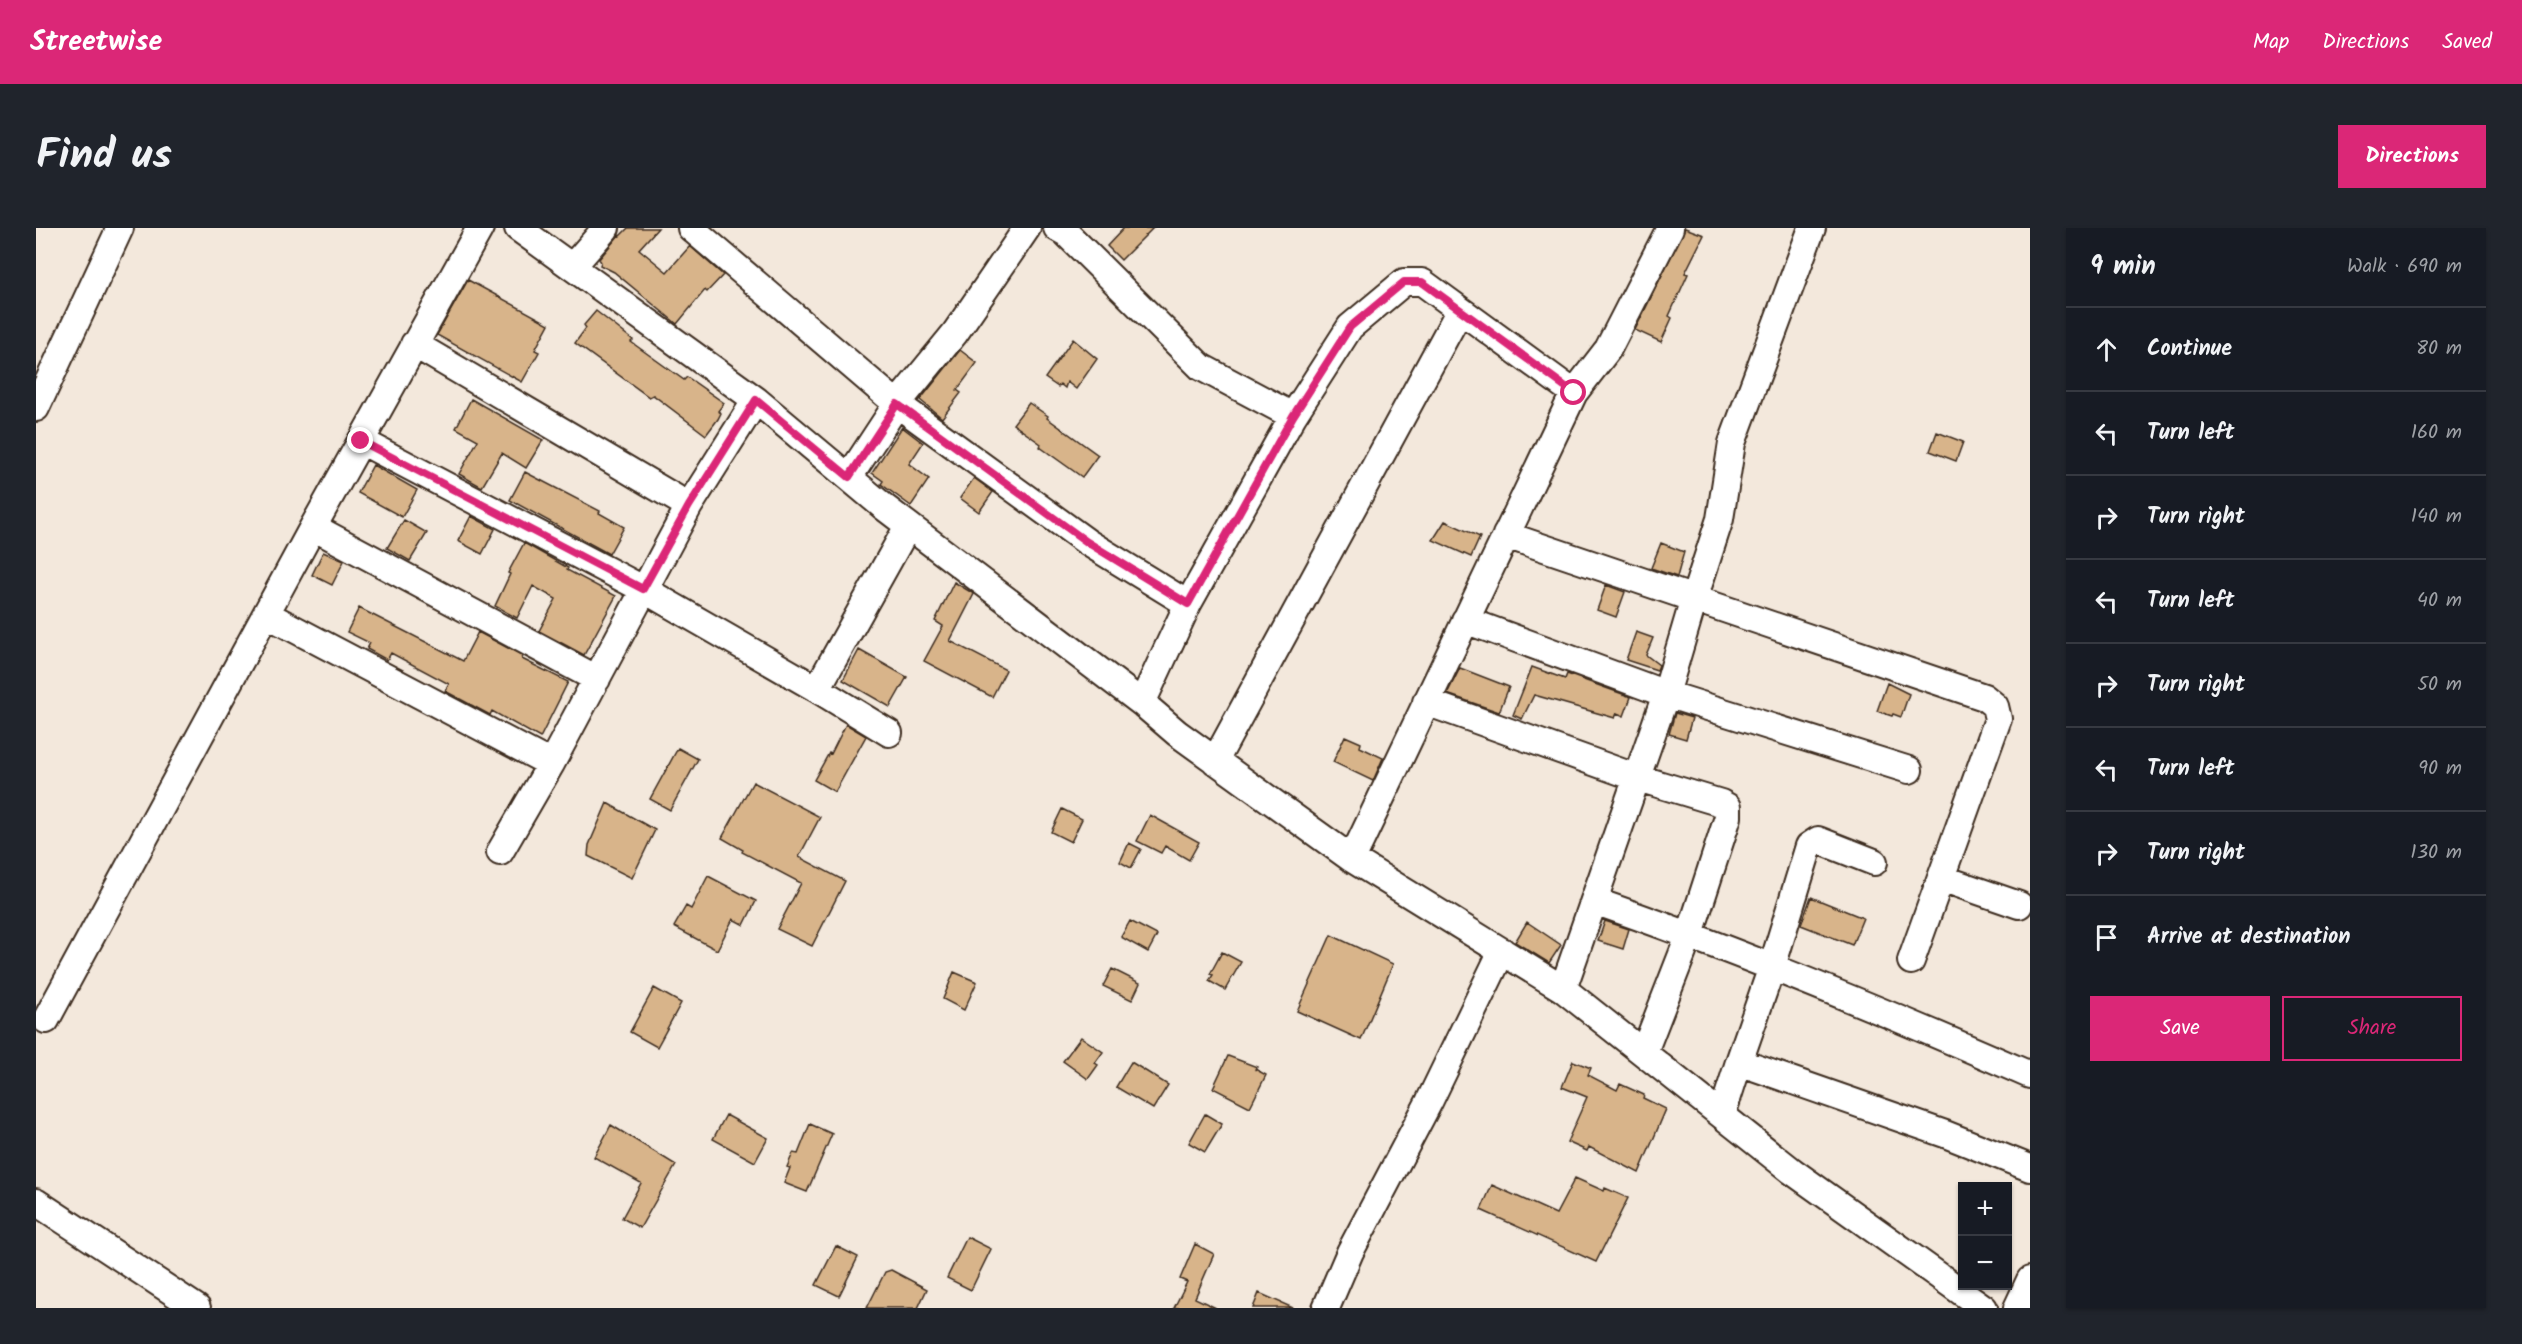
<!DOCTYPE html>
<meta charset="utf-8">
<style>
:root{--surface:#171b24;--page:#20242c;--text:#f1f3f6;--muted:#9ea1a6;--line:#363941;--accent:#db2777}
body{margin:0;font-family:Kalam,sans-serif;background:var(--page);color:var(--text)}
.controls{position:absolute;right:18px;bottom:18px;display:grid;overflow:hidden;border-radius:0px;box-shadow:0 2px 4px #0004}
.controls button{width:54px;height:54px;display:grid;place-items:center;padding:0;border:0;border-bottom:2px solid var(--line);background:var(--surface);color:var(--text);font:30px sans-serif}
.stop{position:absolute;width:18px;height:18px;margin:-14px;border:4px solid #db2777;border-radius:50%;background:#fff}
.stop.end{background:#db2777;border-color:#fff;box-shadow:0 2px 6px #0008}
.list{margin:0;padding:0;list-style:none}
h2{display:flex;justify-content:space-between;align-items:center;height:78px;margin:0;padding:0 24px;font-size:26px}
h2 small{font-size:20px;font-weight:400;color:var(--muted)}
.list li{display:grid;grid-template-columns:39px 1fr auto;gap:18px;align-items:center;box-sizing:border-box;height:84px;padding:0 24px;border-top:2px solid var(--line)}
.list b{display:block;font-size:22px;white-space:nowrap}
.list em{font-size:20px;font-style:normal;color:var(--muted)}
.actions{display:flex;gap:12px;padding:18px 24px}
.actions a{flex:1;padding:14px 0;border:2px solid var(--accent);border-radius:0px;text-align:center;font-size:21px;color:var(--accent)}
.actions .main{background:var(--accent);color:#fff}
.icon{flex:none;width:33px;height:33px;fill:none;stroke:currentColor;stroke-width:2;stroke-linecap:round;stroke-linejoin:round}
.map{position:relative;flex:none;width:1994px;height:1080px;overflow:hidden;border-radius:0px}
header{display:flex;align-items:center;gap:36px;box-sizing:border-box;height:84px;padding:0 30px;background:var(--accent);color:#fff}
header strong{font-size:28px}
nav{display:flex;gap:33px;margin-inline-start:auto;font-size:21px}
.intro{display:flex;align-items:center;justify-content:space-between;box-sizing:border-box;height:144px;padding:0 36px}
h1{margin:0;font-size:42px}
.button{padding:15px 27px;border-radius:0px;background:var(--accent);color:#fff;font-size:21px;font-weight:700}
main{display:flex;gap:36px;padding:0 36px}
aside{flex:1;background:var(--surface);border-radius:0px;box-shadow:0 2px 4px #0004}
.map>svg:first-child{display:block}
</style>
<header>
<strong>Streetwise</strong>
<nav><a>Map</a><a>Directions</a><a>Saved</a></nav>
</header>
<div class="intro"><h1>Find us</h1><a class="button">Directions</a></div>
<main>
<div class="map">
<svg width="1994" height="1080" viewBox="0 0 1994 1080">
<rect width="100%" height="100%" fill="#f3e8dc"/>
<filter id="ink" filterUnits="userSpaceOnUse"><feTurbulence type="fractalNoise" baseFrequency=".0167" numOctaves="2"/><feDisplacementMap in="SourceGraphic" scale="12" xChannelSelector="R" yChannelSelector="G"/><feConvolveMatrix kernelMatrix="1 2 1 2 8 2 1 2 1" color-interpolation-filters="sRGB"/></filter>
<g filter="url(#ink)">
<path fill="#d8b48a" stroke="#3b2a1e" stroke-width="1.5" d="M 592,0 L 622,0 L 603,21 L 631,44 L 654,18 L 687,47 L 671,64 L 669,62 L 641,96 L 578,44 L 564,37 L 565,34 L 563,31 L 583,7 L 584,8 Z
M 1088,0 L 1117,0 L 1085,32 L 1071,18 Z
M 1649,0 L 1668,7 L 1649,45 L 1652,46 L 1633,88 L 1636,90 L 1625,114 L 1599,102 Z
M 432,52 L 513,96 L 499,122 L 503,124 L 486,154 L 401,107 Z
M 560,83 L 597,112 L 595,114 L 648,152 L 651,149 L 688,175 L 682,183 L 685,185 L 682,191 L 670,207 L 617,167 L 613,169 L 539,115 L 550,100 L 548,97 Z
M 1037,111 L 1061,131 L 1040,161 L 1031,154 L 1029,160 L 1024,156 L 1022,159 L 1009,150 Z
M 924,122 L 941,135 L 921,162 L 925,165 L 906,190 L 884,172 Z
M 435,171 L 507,212 L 490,240 L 466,225 L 446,259 L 423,246 L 442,212 L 420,200 Z
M 993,175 L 1012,188 L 1011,190 L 1062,227 L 1046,249 L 1004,219 L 1005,216 L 977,196 Z
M 866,199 L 887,215 L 873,236 L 893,251 L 875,278 L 845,256 L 847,253 L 836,245 Z
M 1901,204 L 1927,214 L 1920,233 L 1894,223 Z
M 337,237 L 381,262 L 366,289 L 322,265 Z
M 489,244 L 564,283 L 563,285 L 588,299 L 573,326 L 474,272 Z
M 938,250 L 957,264 L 943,284 L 924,270 Z
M 435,288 L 459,301 L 446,326 L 422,313 Z
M 368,292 L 391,305 L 374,333 L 351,320 Z
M 1409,293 L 1444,309 L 1435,329 L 1397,312 Z
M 488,315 L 532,340 L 531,342 L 580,368 L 548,427 L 503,403 L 520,371 L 497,358 L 481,390 L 459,378 L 474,346 L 472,345 Z
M 1625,315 L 1648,324 L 1641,349 L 1615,340 Z
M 287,324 L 308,333 L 296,357 L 276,347 Z
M 918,354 L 938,366 L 914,413 L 970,442 L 956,469 L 888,433 L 907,398 L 899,393 Z
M 1570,357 L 1589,364 L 1580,389 L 1561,382 Z
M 323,380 L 427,433 L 442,404 L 487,428 L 486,431 L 532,454 L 504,510 L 456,483 L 454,487 L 409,463 L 413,456 L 355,425 L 351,432 L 331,421 L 334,415 L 311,404 Z
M 1600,404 L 1617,410 L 1610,427 L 1623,437 L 1621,442 L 1590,432 Z
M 823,422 L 871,449 L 854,479 L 807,452 Z
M 1496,439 L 1529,451 L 1531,446 L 1595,469 L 1588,488 L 1581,485 L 1579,490 L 1498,467 L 1486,491 L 1477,487 Z
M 1424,440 L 1473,459 L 1463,484 L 1411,466 Z
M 1851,455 L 1873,466 L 1865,489 L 1857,486 L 1856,488 L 1841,483 Z
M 1639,485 L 1656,490 L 1650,511 L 1633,506 Z
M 810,496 L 830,508 L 799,564 L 778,552 L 793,525 L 795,526 Z
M 1309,508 L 1325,515 L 1324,519 L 1347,530 L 1337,553 L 1297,534 Z
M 642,520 L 662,531 L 634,582 L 614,571 Z
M 717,554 L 784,589 L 763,629 L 809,653 L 776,718 L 741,701 L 765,655 L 706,624 L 707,622 L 686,610 Z
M 571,575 L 619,602 L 596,650 L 552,628 L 553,617 Z
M 1026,581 L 1046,591 L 1035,614 L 1015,604 Z
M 1114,587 L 1163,614 L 1153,632 L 1129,618 L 1125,625 L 1101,613 Z
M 1093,615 L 1105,621 L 1095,640 L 1084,634 Z
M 672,648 L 720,673 L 708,697 L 697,691 L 681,722 L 638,699 L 650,678 L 655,681 Z
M 1775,669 L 1827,690 L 1816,717 L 1765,697 Z
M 1094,693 L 1121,707 L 1112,724 L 1085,709 Z
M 1569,693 L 1593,701 L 1587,721 L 1562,713 Z
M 1491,694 L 1525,717 L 1513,735 L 1479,714 Z
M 1295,707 L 1357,736 L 1325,812 L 1261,783 Z
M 1186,724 L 1205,734 L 1189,762 L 1173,753 L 1177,747 L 1174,746 Z
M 1076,741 L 1104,755 L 1096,772 L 1067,758 Z
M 918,744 L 941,754 L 928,782 L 907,771 Z
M 618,760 L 645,775 L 621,819 L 594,804 Z
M 1045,809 L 1067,824 L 1059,835 L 1062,837 L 1052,851 L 1027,833 Z
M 1192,828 L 1221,839 L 1219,841 L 1230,847 L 1214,879 L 1177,860 Z
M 1537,833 L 1555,840 L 1552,847 L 1581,862 L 1584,856 L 1608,867 L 1607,870 L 1630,881 L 1603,945 L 1553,919 L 1551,923 L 1531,914 L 1551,869 L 1526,859 Z
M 1095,834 L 1132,857 L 1117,881 L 1080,859 Z
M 1169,886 L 1186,896 L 1169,924 L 1153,915 Z
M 690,887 L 732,910 L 719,934 L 677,911 Z
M 774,896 L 796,906 L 771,964 L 748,955 L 754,940 L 751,939 L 757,925 L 762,926 Z
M 575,897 L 640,937 L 604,1000 L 586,990 L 605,955 L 558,929 Z
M 1539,950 L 1568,963 L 1569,960 L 1592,970 L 1560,1034 L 1445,982 L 1456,957 L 1520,986 Z
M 931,1009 L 955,1021 L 935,1062 L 911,1050 Z
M 1159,1016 L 1178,1026 L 1159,1070 L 1180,1080 L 1138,1080 L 1151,1054 L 1144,1051 Z
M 800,1018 L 822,1029 L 803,1068 L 780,1057 Z
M 855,1042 L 891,1061 L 882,1080 L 831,1080 L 849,1044 Z
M 1223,1065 L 1257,1080 L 1217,1080 Z"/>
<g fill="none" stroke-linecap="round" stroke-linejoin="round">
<defs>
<path id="minor" d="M 482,0 L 720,172 L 848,279 L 1106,475 L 1141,505 L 1316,631
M 655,0 L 861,176 L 1051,314 L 1152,376
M 1021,0 L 1030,5 L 1165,139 L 1257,188
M 1634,0 L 1572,121 L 1538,165 L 1316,631 L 1527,761 L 1756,943 L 1948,1080
M 536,39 L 570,0
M 378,116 L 653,278
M 0,180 L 84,0
M 325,213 L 607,361 L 781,461 L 872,298
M 813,249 L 861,176 L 919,105 L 991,0
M 277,299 L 561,451
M 1470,307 L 1948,469 L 1959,478 L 1962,491 L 1875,733
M 230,386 L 515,536
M 1429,392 L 1630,466 L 1873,542
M 781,461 L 853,505
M 1390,474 L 1602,550 L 1685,575 L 1692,579 L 1692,589 L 1654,706 L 1608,824
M 1106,475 L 1152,376 L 1257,188 L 1314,99 L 1368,54 L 1386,54 L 1538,165
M 1179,533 L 1424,82
M 464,624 L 515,536 L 653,278 L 720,172
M 1905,650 L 1983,677
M 1558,673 C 1706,724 1850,784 1994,847
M 1527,761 L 1630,466 L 1658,371 L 1684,291 L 1696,215 L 1776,0
M 10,792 L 277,299 L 444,0
M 1703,834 L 1736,739 L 1773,618 L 1782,612 L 1838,634
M 1686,887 L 1703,834 L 1909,906 L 1994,940
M 0,974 L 161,1080
M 1290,1080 L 1314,1024 L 1393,874 L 1466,723
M 1981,1080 L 1994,1052"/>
</defs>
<use href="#minor" stroke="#3b2a1e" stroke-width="30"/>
<use href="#minor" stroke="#fff" stroke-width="26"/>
</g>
</g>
<g fill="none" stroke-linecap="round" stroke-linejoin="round" filter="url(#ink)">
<path stroke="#db2777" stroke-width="8" d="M 325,213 L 607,361 L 653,278 L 720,172 L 813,249 L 861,176 L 1051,314 L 1152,376 L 1257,188 L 1314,99 L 1368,54 L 1386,54 L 1538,165"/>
</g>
</svg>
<div class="controls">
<button>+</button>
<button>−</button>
</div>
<div class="stop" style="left:1538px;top:165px"></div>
<div class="stop end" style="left:325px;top:213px"></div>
</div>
<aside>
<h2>9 min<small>Walk · 690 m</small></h2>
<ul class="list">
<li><svg class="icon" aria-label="ahead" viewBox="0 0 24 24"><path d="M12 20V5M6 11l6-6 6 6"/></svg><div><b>Continue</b></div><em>80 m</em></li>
<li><svg class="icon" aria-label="left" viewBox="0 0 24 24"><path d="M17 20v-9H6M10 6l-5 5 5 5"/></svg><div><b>Turn left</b></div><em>160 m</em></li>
<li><svg class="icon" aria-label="right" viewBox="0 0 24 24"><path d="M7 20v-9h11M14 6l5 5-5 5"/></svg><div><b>Turn right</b></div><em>140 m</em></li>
<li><svg class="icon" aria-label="left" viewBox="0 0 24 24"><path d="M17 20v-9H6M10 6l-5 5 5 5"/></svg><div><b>Turn left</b></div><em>40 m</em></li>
<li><svg class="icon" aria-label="right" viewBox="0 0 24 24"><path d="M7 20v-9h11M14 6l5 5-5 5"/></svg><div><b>Turn right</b></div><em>50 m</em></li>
<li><svg class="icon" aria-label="left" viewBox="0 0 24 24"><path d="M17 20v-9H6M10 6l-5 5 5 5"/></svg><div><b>Turn left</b></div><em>90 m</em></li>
<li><svg class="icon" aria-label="right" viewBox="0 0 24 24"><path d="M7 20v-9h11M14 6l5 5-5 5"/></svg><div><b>Turn right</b></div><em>130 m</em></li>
<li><svg class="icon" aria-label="arrive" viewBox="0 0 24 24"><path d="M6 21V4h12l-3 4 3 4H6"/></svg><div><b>Arrive at destination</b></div></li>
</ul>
<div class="actions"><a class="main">Save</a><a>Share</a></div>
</aside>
</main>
